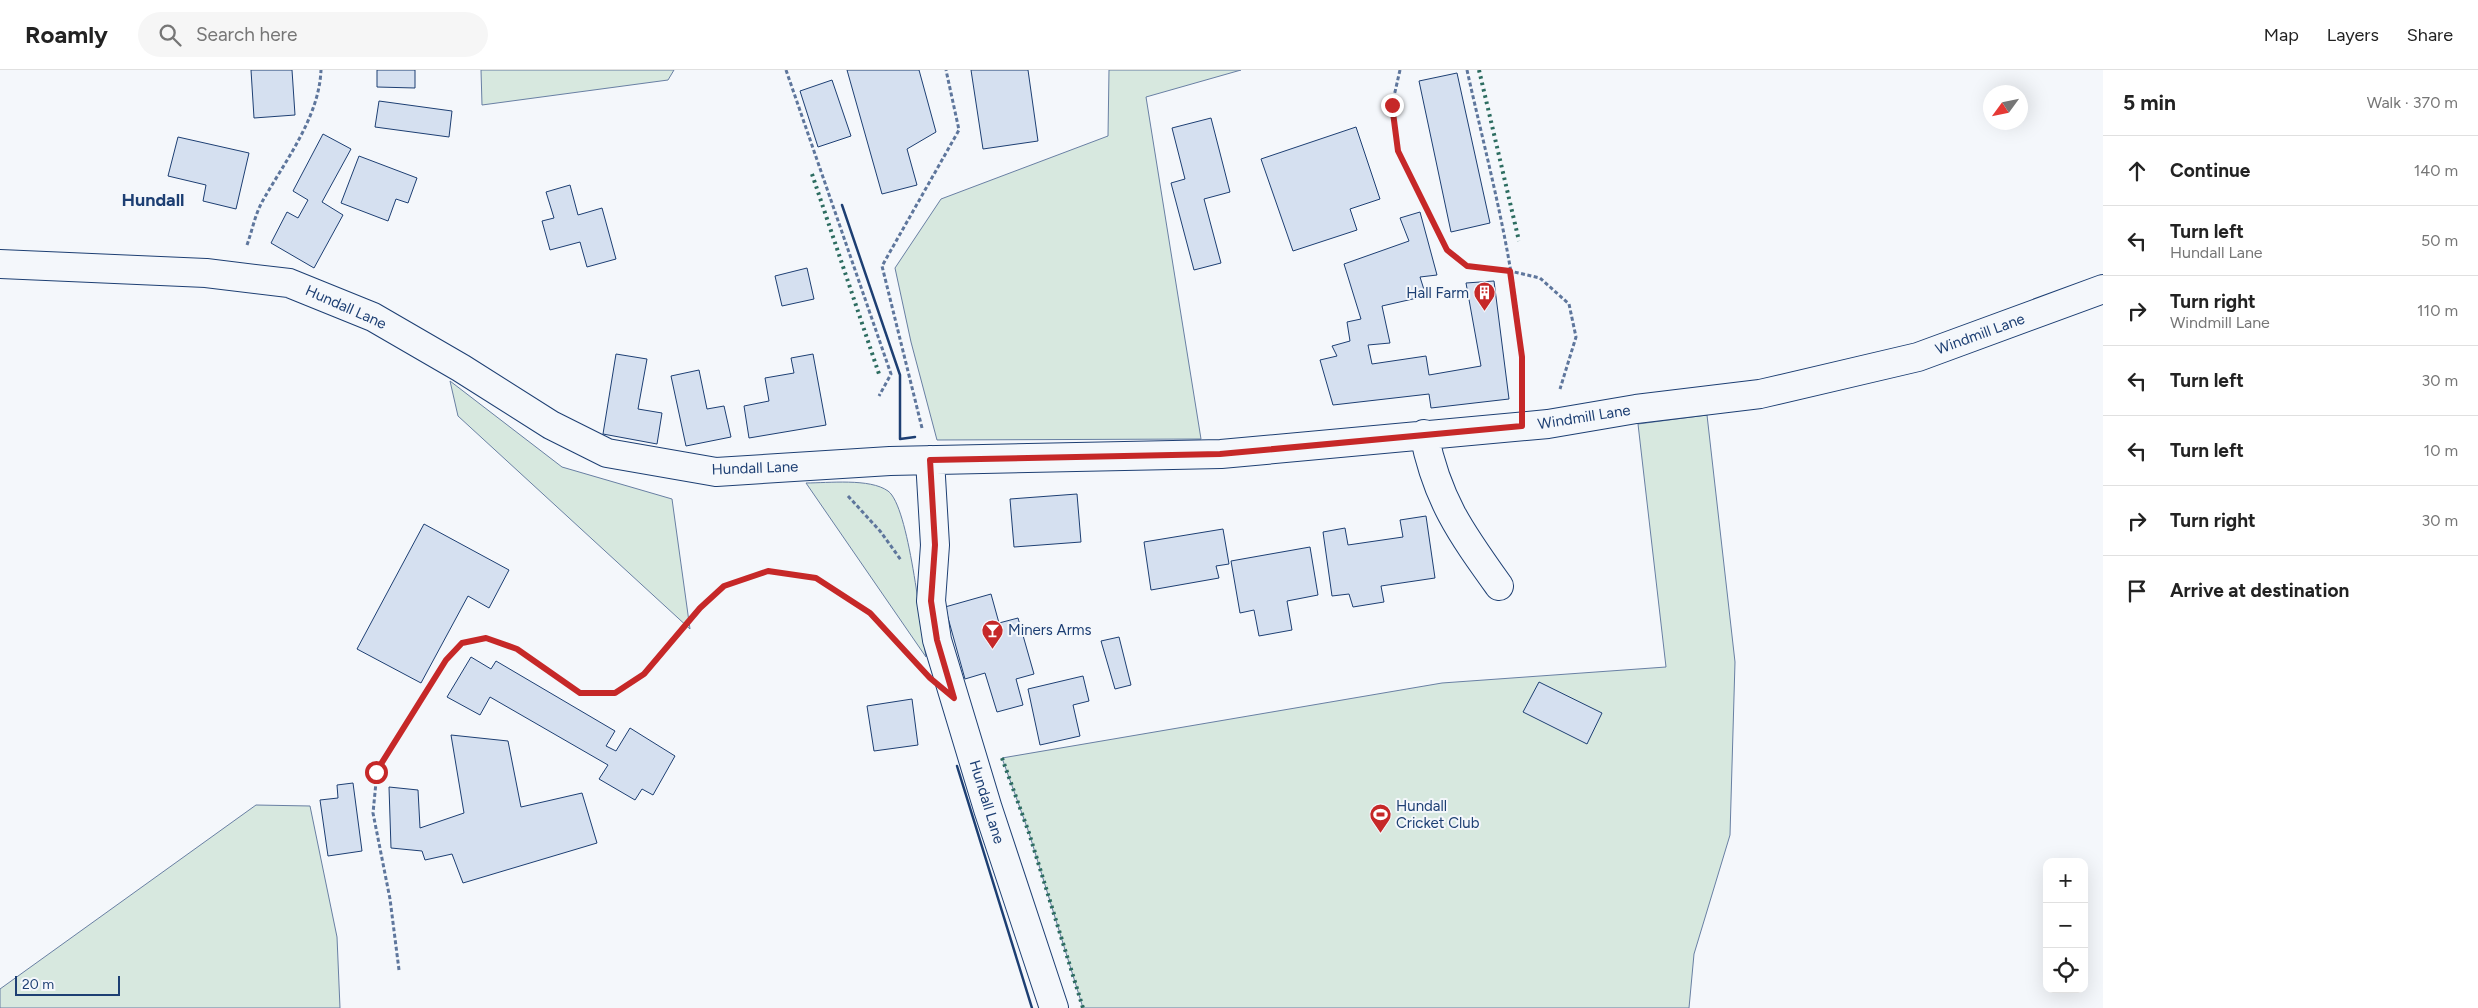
<!DOCTYPE html>
<meta charset="utf-8">
<style>
:root{--surface:#fff;--page:#f6f6f6;--text:#222;--muted:#767676;--line:#e0e0e0}
body{margin:0;font-family:Figtree,sans-serif;background:var(--page);color:var(--text)}
.controls{position:absolute;right:15px;bottom:15px;display:grid;overflow:hidden;border-radius:10px;box-shadow:0 5px 20px #0002}
.controls button{width:45px;height:45px;display:grid;place-items:center;padding:0;border:0;border-bottom:1px solid var(--line);background:var(--surface);color:var(--text);font:25px sans-serif}
.compass{position:absolute;left:1983px;top:15px;width:45px;height:45px;border-radius:50%;background:var(--surface);box-shadow:0 5px 20px #0002;rotate:237deg}
.scale{position:absolute;left:15px;bottom:12px;width:105px;box-sizing:border-box;padding-left:5px;border:2px solid #1d3f73;border-top:0;font-size:14px;line-height:18px;white-space:nowrap;color:#1d3f73;-webkit-text-stroke:4px #f4f7fb;paint-order:stroke}
.stop{position:absolute;width:15px;height:15px;margin:-11px;border:4px solid #c62828;border-radius:50%;background:#fff}
.stop.end{background:#c62828;border-color:#fff;box-shadow:0 1px 5px #0008}
.list{margin:0;padding:0;list-style:none}
h2{display:flex;justify-content:space-between;align-items:center;height:65px;margin:0;padding:0 20px;font-size:21px}
h2 small{font-size:16px;font-weight:400;color:var(--muted)}
.list li{display:grid;grid-template-columns:32px 1fr auto;gap:15px;align-items:center;box-sizing:border-box;height:70px;padding:0 20px;border-top:1px solid var(--line)}
.list b{display:block;font-size:19px;white-space:nowrap}
.list p{margin:0;font-size:16px;white-space:nowrap;color:var(--muted)}
.list em{font-size:16px;font-style:normal;color:var(--muted)}
.icon{flex:none;width:28px;height:28px;fill:none;stroke:currentColor;stroke-width:2;stroke-linecap:round;stroke-linejoin:round}
.map{position:relative;flex:none;width:2103px;height:938px;overflow:hidden}
header{display:flex;align-items:center;gap:30px;box-sizing:border-box;height:70px;padding:0 25px;background:var(--surface);border-bottom:1px solid var(--line)}
header strong{font-size:24px}
nav{display:flex;gap:28px;margin-inline-start:auto;font-size:18px}
.search{width:350px;height:45px;background:var(--page);display:flex;align-items:center;gap:12px;box-sizing:border-box;padding:0 18px;border-radius:28px;color:var(--muted);font-size:19px}
main{display:flex}
aside{flex:1;background:var(--surface)}
.map>svg:first-child{display:block}
</style>
<header>
<strong>Roamly</strong>
<div class="search"><svg class="icon" aria-label="search" viewBox="0 0 24 24"><circle cx="10" cy="10" r="6"/><path d="M15 15l6 6"/></svg>Search here</div>
<nav><a>Map</a><a>Layers</a><a>Share</a></nav>
</header>
<main>
<div class="map">
<svg width="2103" height="938" viewBox="0 0 2103 938">
<rect width="100%" height="100%" fill="#f4f7fb"/>
<path fill="#d7e8df" stroke="#687fa3" d="M 481,0 L 674,0 L 668,10 L 482,35 Z
M 1109,0 L 1241,0 L 1146,27 L 1201,369 L 937,370 L 911,272 L 895,198 L 941,129 L 1108,66 Z
M 450,311 L 562,397 L 672,429 L 690,559 L 458,346 Z
M 1707,345 L 1735,592 L 1730,765 L 1694,884 L 1689,938 L 1083,938 L 1029,763 L 1002,688 L 1442,613 L 1666,597 L 1638,354 Z
M 806,413 C 828,413 870,408 888,421 C 909,436 921,558 926,587 Z
M 256,735 L 310,736 L 337,867 L 340,938 L 0,938 L 0,919 Z"/>
<path fill="#d5e0f0" stroke="#1d3f73" d="M 251,0 L 292,0 L 295,45 L 254,48 Z
M 377,0 L 415,0 L 415,18 L 377,17 Z
M 847,0 L 919,0 L 936,62 L 907,79 L 917,115 L 882,124 Z
M 971,0 L 1028,0 L 1038,71 L 983,79 Z
M 1457,3 L 1490,153 L 1451,162 L 1419,11 Z
M 832,10 L 851,66 L 818,77 L 800,21 Z
M 379,31 L 452,41 L 449,67 L 375,57 Z
M 1211,48 L 1230,122 L 1204,129 L 1221,193 L 1194,200 L 1171,113 L 1185,109 L 1172,58 Z
M 1356,57 L 1380,129 L 1350,139 L 1357,160 L 1293,181 L 1261,89 Z
M 323,64 L 351,79 L 322,132 L 343,145 L 314,198 L 271,173 L 287,142 L 298,148 L 308,130 L 293,121 Z
M 178,67 L 249,83 L 236,139 L 203,131 L 206,115 L 168,106 Z
M 359,86 L 417,108 L 408,133 L 396,129 L 388,151 L 341,133 Z
M 570,115 L 578,145 L 602,138 L 616,189 L 587,197 L 580,172 L 550,180 L 542,151 L 554,148 L 546,122 Z
M 1420,142 L 1437,205 L 1420,207 L 1426,226 L 1382,236 L 1390,273 L 1368,275 L 1372,294 L 1426,286 L 1429,305 L 1481,296 L 1466,213 L 1494,211 L 1509,329 L 1431,338 L 1429,324 L 1333,335 L 1320,290 L 1337,286 L 1332,276 L 1350,271 L 1347,252 L 1361,249 L 1344,194 L 1409,171 L 1400,148 Z
M 807,198 L 814,229 L 782,236 L 775,206 Z
M 616,284 L 647,289 L 638,339 L 662,343 L 657,374 L 603,364 Z
M 813,284 L 826,355 L 749,368 L 744,336 L 769,331 L 765,308 L 794,303 L 791,288 Z
M 699,300 L 707,339 L 724,336 L 731,367 L 686,376 L 671,306 Z
M 1077,424 L 1081,472 L 1014,477 L 1010,429 Z
M 1426,446 L 1435,508 L 1381,516 L 1384,532 L 1353,537 L 1349,524 L 1332,526 L 1323,462 L 1345,458 L 1348,475 L 1403,467 L 1400,450 Z
M 424,454 L 509,500 L 489,538 L 468,526 L 421,613 L 357,579 Z
M 1223,459 L 1229,494 L 1216,496 L 1219,508 L 1151,520 L 1144,472 Z
M 1310,477 L 1318,525 L 1287,531 L 1292,560 L 1259,566 L 1254,540 L 1240,543 L 1231,491 Z
M 991,524 L 999,553 L 1018,548 L 1034,604 L 1016,609 L 1023,635 L 997,642 L 985,603 L 965,609 L 945,537 Z
M 1119,567 L 1131,615 L 1115,619 L 1101,571 Z
M 471,587 L 491,599 L 496,591 L 615,661 L 606,676 L 616,681 L 630,658 L 675,686 L 653,725 L 642,719 L 635,730 L 599,709 L 608,695 L 490,627 L 480,645 L 447,627 Z
M 1083,606 L 1089,631 L 1073,635 L 1080,666 L 1040,675 L 1028,619 Z
M 1539,612 L 1602,643 L 1587,674 L 1523,642 Z
M 912,629 L 918,675 L 874,681 L 867,636 Z
M 451,665 L 508,671 L 521,737 L 582,723 L 597,773 L 463,813 L 452,784 L 425,790 L 422,781 L 391,778 L 389,717 L 418,720 L 420,758 L 464,743 Z
M 353,713 L 362,781 L 328,786 L 320,730 L 338,728 L 337,715 Z"/>
<g fill="none" stroke-linecap="round" stroke-linejoin="round">
<defs>
<path id="minor" d="M 0,194 L 206,203 L 289,213 L 373,247 L 461,298 L 551,355 L 607,383 L 716,402 L 890,391 L 1221,384 L 1548,354 L 1636,339 L 1760,324 L 1918,287 L 2103,219
M 1424,364 C 1437,430 1461,463 1499,516
M 930,390 L 935,475 L 931,531 L 937,570 L 988,739 L 1054,938"/>
</defs>
<use href="#minor" stroke="#1d3f73" stroke-width="30"/>
<path stroke="#5e769c" stroke-width="3" stroke-dasharray="4 2.5" stroke-linecap="butt" d="M 786,0 L 891,304 L 879,326
M 1400,0 L 1392,35 L 1398,81 L 1447,180 L 1467,196 L 1510,201 L 1540,208 L 1569,234 L 1576,267 L 1560,319
M 1467,0 C 1490,104 1523,219 1522,325
M 247,175 C 252,161 255,145 262,132 C 285,91 319,48 321,0
M 922,358 L 882,196 L 959,60 L 946,0
M 848,426 L 880,461 L 901,490
M 399,900 L 390,829 L 373,743 L 377,702 L 446,590 L 462,573 L 486,568 L 517,579 L 580,623 L 615,623 L 643,604 L 699,538 L 724,516 L 769,501 L 816,508 L 870,543 L 905,581"/>
<use href="#minor" stroke="#f4f7fb" stroke-width="28"/>
<path stroke="#2c6c60" stroke-width="4" stroke-dasharray="2.5 4" stroke-linecap="butt" d="M 1479,0 L 1519,171
M 812,104 L 879,304
M 1002,688 L 1029,763 L 1083,938"/>
<path stroke="#1d3f73" stroke-width="2.5" d="M 842,135 L 900,305 L 900,369 L 915,367
M 957,696 L 1032,938"/>
</g>
<g fill="none" stroke-linecap="round" stroke-linejoin="round">
<path stroke="#c62828" stroke-width="6" d="M 376,702 L 446,590 L 462,573 L 486,568 L 517,579 L 580,623 L 615,623 L 644,604 L 700,538 L 724,516 L 768,501 L 816,508 L 870,543 L 930,608 L 954,628 L 937,570 L 931,531 L 935,475 L 930,390 L 1220,384 L 1522,356 L 1522,287 L 1510,201 L 1467,196 L 1447,180 L 1398,81 L 1392,35"/>
</g>
<defs>
<symbol id="building-pin" viewBox="-11 -11 22 30"><path d="M0 17L-7.5 6A9.5 9.5 0 1 1 7.5 6Z" fill="#c62828" stroke="#f4f7fb"/><path d="M-4-6H4V6H1V3H-1V6H-4ZM-2.5-4.3h1.7v1.8h-1.7ZM.8-4.3h1.7v1.8H.8ZM-2.5-1h1.7V.8h-1.7ZM.8-1h1.7V.8H.8Z" fill="#fff"/></symbol>
<symbol id="bar-pin" viewBox="-11 -11 22 30"><path d="M0 17L-7.5 6A9.5 9.5 0 1 1 7.5 6Z" fill="#c62828" stroke="#f4f7fb"/><path d="M-6-5H6L.8 .8V4.5H3.5V6h-7V4.5H-.8V.8Z" fill="#fff"/></symbol>
<symbol id="stadium-pin" viewBox="-11 -11 22 30"><path d="M0 17L-7.5 6A9.5 9.5 0 1 1 7.5 6Z" fill="#c62828" stroke="#f4f7fb"/><path d="M0-5a6.5 5 0 1 0 0 10a6.5 5 0 1 0 0-10ZM-3.5-1.8h7v3.6h-7Z" fill="#fff"/></symbol>
</defs>
<g fill-rule="evenodd">
<use href="#building-pin" x="1472" y="210" width="25" height="34"/>
<use href="#bar-pin" x="980" y="548" width="25" height="34"/>
<use href="#stadium-pin" x="1368" y="732" width="25" height="34"/>
</g>
<g text-anchor="middle" dominant-baseline="central" stroke-width="4" stroke-linejoin="round" paint-order="stroke">
<g font-size="15" fill="#1d3f73" stroke="#f4f7fb" text-anchor="start">
<text x="1469" y="223" text-anchor="end">Hall Farm</text>
<text x="1008" y="560">Miners Arms</text>
<text x="1396" y="736">Hundall<tspan x="1396" dy="17">Cricket Club</tspan></text>
</g>
<g font-size="15" fill="#1d3f73" stroke="#f4f7fb">
<text transform="translate(346 237) rotate(24)">Hundall Lane</text>
<text transform="translate(1980 264) rotate(-20)">Windmill Lane</text>
<text transform="translate(1584 347) rotate(-9)">Windmill Lane</text>
<text transform="translate(755 398) rotate(-2)">Hundall Lane</text>
<text transform="translate(987 732) rotate(73)">Hundall Lane</text>
</g>
<g font-size="18" font-weight="bold" fill="#1d3f73" stroke="#f4f7fb">
<text x="153" y="130">Hundall</text>
</g>
</g>
</svg>
<div class="controls">
<button>+</button>
<button>−</button>
<button><svg class="icon" aria-label="locate" viewBox="0 0 24 24"><circle cx="12" cy="12" r="6"/><path d="M12 2v4M12 18v4M2 12h4M18 12h4"/></svg></button>
</div>
<svg class="compass" viewBox="-18 -18 36 36"><path d="M0-13l5 13h-10z" fill="#e53935"/><path d="M0 13l5-13h-10z" fill="#767676"/></svg>
<div class="scale">20 m</div>
<div class="stop" style="left:376px;top:702px"></div>
<div class="stop end" style="left:1392px;top:35px"></div>
</div>
<aside>
<h2>5 min<small>Walk · 370 m</small></h2>
<ul class="list">
<li><svg class="icon" aria-label="ahead" viewBox="0 0 24 24"><path d="M12 20V5M6 11l6-6 6 6"/></svg><div><b>Continue</b></div><em>140 m</em></li>
<li><svg class="icon" aria-label="left" viewBox="0 0 24 24"><path d="M17 20v-9H6M10 6l-5 5 5 5"/></svg><div><b>Turn left</b><p>Hundall Lane</p></div><em>50 m</em></li>
<li><svg class="icon" aria-label="right" viewBox="0 0 24 24"><path d="M7 20v-9h11M14 6l5 5-5 5"/></svg><div><b>Turn right</b><p>Windmill Lane</p></div><em>110 m</em></li>
<li><svg class="icon" aria-label="left" viewBox="0 0 24 24"><path d="M17 20v-9H6M10 6l-5 5 5 5"/></svg><div><b>Turn left</b></div><em>30 m</em></li>
<li><svg class="icon" aria-label="left" viewBox="0 0 24 24"><path d="M17 20v-9H6M10 6l-5 5 5 5"/></svg><div><b>Turn left</b></div><em>10 m</em></li>
<li><svg class="icon" aria-label="right" viewBox="0 0 24 24"><path d="M7 20v-9h11M14 6l5 5-5 5"/></svg><div><b>Turn right</b></div><em>30 m</em></li>
<li><svg class="icon" aria-label="arrive" viewBox="0 0 24 24"><path d="M6 21V4h12l-3 4 3 4H6"/></svg><div><b>Arrive at destination</b></div></li>
</ul>
</aside>
</main>
